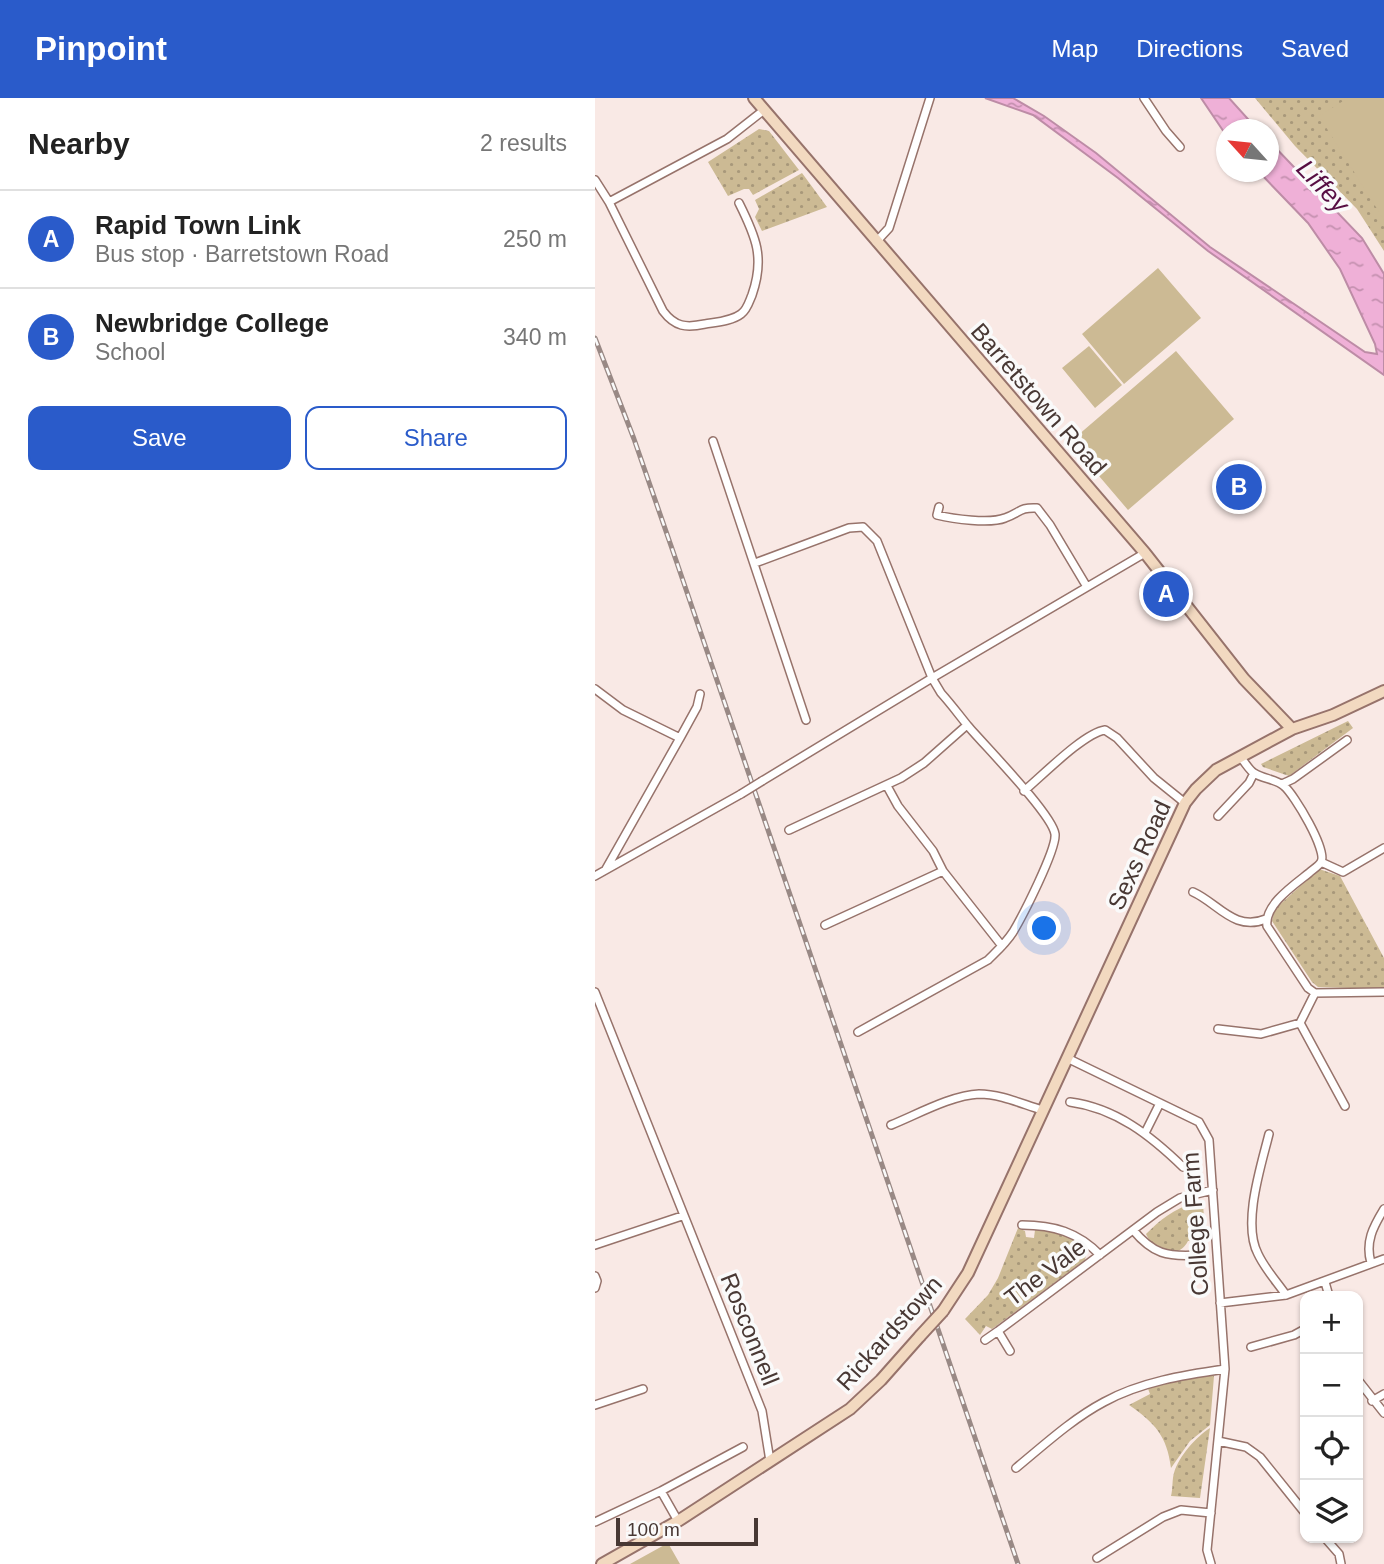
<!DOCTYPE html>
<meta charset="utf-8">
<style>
:root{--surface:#fff;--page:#f2f2f2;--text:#222;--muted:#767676;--line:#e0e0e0;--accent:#2a5bca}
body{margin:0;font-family:Helvetica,sans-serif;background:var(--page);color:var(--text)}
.controls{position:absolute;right:21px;bottom:21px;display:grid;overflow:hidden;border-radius:14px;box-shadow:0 2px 5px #0004}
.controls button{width:63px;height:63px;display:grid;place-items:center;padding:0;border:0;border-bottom:2px solid var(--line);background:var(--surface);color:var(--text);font:35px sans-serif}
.compass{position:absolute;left:621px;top:21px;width:63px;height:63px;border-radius:50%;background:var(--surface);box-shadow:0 2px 5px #0004;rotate:297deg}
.scale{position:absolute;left:21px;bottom:18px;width:142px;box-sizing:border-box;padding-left:7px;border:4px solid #483834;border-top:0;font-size:19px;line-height:24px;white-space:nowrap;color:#483834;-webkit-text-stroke:5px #fafafa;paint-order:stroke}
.you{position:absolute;left:450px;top:831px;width:24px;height:24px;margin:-18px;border:5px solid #fff;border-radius:50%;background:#1a73e8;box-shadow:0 0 0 10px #1a73e833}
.badge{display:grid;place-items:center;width:46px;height:46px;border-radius:50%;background:var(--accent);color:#fff;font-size:23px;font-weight:700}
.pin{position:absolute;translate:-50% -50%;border:4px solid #fff;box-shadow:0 2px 7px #0006}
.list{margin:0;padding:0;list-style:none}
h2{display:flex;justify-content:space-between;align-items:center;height:91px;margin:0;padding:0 28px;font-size:30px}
h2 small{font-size:23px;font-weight:400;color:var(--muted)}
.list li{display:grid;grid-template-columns:46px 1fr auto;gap:21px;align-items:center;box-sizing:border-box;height:98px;padding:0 28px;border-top:2px solid var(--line)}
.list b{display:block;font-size:26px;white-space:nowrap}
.list p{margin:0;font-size:23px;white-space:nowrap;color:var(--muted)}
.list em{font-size:23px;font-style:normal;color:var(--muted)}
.actions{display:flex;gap:14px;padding:21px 28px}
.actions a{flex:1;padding:16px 0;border:2px solid var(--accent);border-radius:14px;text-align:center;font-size:24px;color:var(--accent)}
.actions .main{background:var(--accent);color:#fff}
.icon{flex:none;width:38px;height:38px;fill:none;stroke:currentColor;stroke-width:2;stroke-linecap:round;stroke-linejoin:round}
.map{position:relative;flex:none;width:789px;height:1466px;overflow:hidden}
header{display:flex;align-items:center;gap:42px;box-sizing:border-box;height:98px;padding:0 35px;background:var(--accent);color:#fff}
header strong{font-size:33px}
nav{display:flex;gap:38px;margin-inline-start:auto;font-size:24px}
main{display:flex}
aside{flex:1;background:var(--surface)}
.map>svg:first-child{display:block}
</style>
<header>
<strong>Pinpoint</strong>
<nav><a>Map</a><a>Directions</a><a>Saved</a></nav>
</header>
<main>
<aside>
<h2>Nearby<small>2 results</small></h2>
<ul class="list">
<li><span class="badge">A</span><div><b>Rapid Town Link</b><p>Bus stop · Barretstown Road</p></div><em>250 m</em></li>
<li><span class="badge">B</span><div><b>Newbridge College</b><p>School</p></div><em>340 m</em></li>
</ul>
<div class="actions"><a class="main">Save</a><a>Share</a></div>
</aside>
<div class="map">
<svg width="789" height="1466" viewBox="0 0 789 1466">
<defs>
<pattern id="grass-dots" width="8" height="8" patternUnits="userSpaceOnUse" patternTransform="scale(1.75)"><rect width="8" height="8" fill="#ccba94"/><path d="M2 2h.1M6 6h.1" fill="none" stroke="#a8987a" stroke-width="1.8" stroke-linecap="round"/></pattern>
<pattern id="water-ripples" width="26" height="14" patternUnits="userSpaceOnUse" patternTransform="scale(1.75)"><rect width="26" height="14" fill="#efb0d7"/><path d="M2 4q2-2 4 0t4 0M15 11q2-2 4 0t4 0" fill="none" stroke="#c490af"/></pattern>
</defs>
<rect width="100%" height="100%" fill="#f9e9e5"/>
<path fill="url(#grass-dots)" d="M 660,0 L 789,0 L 789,153 L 762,111 L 700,48 Z
M 164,31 L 174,33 L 204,72 L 158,97 L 154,91 L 149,91 L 133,98 L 113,64 Z
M 207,75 L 232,109 L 167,133 L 160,119 L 164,111 L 160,102 Z
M 753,623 L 758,630 L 694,678 L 668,669 L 666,666 Z
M 724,771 L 745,778 L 789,860 L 789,891 L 723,889 L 717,884 L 677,823 L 680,811 Z
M 598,1105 L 608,1105 L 611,1150 L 603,1148 L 600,1143 L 593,1143 C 583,1163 558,1153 551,1136 C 565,1122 579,1111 598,1105 Z
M 423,1130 L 430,1133 L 431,1139 L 439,1140 L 440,1132 C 456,1126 482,1140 492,1152 L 490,1162 L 397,1231 L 391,1228 L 385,1237 L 370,1221 L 393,1197 L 403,1180 Z
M 602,1278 L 619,1278 L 615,1327 L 595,1343 L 576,1370 C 572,1338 560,1325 534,1307 L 555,1296 L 552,1288 Z
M 615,1330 L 605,1400 L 576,1398 C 578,1391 577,1381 579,1375 C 584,1358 601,1339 615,1330 Z"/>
<path fill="#ccba94" d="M 753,0 L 789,0 L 789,122 L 724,18 Z
M 563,170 L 606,220 L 529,286 L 487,236 Z
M 494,248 L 527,287 L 500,310 L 467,270 Z
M 581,253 L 639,321 L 533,412 L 475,344 Z
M 73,1445 L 85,1466 L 35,1466 Z"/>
<path fill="url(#water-ripples)" stroke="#bd8ca6" stroke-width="2" d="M 390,0 L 418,0 L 449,18 L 501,55 L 615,149 L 770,254 L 782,256 L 780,246 L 745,171 L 713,125 L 664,74 L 674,74 L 674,43 L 767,140 L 789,176 L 789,277 L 613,153 L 523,80 L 438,17 Z
M 606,0 L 634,0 L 662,31 L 632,32 L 631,37 Z"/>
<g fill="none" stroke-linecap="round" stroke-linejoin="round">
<defs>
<path id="street" d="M 549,0 L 571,33 L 585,49
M 0,82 L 14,104 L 68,213 C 80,229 91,230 110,226 C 122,224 137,223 146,216 C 152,212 154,204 157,197 C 170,160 161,139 144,105
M 14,104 L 132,41 L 169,12
M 281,144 L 294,130 L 335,0
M 118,343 L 211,622
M 344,409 L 342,417 C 358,421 395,426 410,420 C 425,415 424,409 442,410 L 455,427 L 492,489
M 160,465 L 254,430 L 268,429 L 282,443 L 337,580 L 346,595 C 356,606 364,617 373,628 C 390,648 457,716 460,736 C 462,751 427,819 418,834 C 411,845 402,853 393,862 L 263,934
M 0,591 L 28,612 L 85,640 L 102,609 L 105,596
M 167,683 L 337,580 L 550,455
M 687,686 L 698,681 L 752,642
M 292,688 L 303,708 L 338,753 L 348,773 L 407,848
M 429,693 C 448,677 489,635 510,632 L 522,640 L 559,680 L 590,705
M 623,718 L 654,685 L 659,675
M 194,732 L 306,680 L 329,665 L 372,627
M 726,764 L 748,774 L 789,750
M 11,771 L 85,640
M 0,778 L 146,696
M 598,794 C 623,805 639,834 671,821
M 230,827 L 348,773
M 0,894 L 167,1313 L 175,1363
M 720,895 L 789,894
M 705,925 L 750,1008
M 623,931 L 666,936 L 705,925 L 720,895 L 713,890 L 672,828 C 669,807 699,787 714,775 C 717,772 724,768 726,764 C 733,753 699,696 689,688 C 681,681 668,681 659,675 C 654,672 650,664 645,659
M 472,960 L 604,1024 L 614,1042 L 630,1271 L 612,1452 L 616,1466
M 475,1004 C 521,1010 556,1038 588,1069
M 296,1027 C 321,1017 357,997 384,996 C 405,996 427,1006 447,1012
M 550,1035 L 565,1005
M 674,1036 C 666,1068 647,1126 663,1156 C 670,1171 682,1184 691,1197
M 427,1127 C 458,1127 483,1134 505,1157
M 538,1132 C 558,1156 572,1159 603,1157
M 0,1147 L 87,1118
M 776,1165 C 770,1144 778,1129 789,1111
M 0,1178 L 2,1183 L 0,1190
M 730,1184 L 734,1198
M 625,1205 L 691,1197 L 789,1161
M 390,1242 L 403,1233
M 656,1249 L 699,1237 L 710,1231
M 415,1253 L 403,1233 L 562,1114 L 585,1100 L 618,1092
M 763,1282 L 789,1315
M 777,1303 L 789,1296
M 0,1307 L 48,1291
M 623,1343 L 651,1349 L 665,1359 L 710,1415
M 421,1370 C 449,1347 477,1321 509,1304 C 545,1284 589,1277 630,1271
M 66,1393 L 83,1423
M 0,1424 L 66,1393 L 148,1349
M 730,1440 L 744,1456 L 746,1466
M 502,1460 L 568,1419 L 586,1412 L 616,1415"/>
<path id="secondary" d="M 159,0 L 550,455 L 649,581 L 697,631
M 348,1213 L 373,1175 L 590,705 L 601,691 L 621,672 L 697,631 L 738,617 L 789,593
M 7,1466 L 83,1423 L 255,1311 L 286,1282 L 325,1238"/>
</defs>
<use href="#street" stroke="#97736b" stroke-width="10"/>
<use href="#secondary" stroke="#97736b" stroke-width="14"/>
<use href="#street" stroke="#fff" stroke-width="7"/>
<use href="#secondary" stroke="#f2d9c0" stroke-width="10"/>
<defs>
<path id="rail" d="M 0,240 L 39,341 L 82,465 L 423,1466"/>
</defs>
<use href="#rail" stroke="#998985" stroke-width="5"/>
<use href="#rail" stroke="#fafafa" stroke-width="2.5" stroke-dasharray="8" stroke-linecap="butt"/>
<defs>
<path id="street-bridge" d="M 146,696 L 167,683"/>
<path id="secondary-bridge" d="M 325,1238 L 348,1213"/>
</defs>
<use href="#street-bridge" stroke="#97736b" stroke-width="10" stroke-linecap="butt"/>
<use href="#secondary-bridge" stroke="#97736b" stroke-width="14" stroke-linecap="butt"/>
<use href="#street-bridge" stroke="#fff" stroke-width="7"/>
<use href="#secondary-bridge" stroke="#f2d9c0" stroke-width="10"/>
</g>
<g text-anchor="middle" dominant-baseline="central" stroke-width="7" stroke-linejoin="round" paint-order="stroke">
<g font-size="24" fill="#483834" stroke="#fafafa">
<text transform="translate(444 301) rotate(49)">Barretstown Road</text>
<text transform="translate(544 757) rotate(-65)">Sexs Road</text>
<text transform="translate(600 1126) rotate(-94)">College Farm</text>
<text transform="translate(450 1174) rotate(-37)">The Vale</text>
<text transform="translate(155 1231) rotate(68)">Rosconnell</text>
<text transform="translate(294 1235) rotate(-48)">Rickardstown</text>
</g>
<g font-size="26" font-style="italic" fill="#570e43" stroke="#fafafa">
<text transform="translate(728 88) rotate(46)">Liffey</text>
</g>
</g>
</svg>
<div class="controls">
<button>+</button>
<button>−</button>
<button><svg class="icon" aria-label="locate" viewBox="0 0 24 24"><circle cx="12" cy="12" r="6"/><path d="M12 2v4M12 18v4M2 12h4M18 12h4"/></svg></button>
<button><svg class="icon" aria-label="layers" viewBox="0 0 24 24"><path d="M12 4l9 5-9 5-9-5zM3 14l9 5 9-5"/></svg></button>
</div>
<svg class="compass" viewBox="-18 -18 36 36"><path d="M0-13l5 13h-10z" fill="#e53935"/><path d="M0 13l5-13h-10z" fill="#767676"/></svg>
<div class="scale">100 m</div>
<div class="you"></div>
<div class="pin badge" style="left:571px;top:496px">A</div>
<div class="pin badge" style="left:644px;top:389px">B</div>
</div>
</main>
